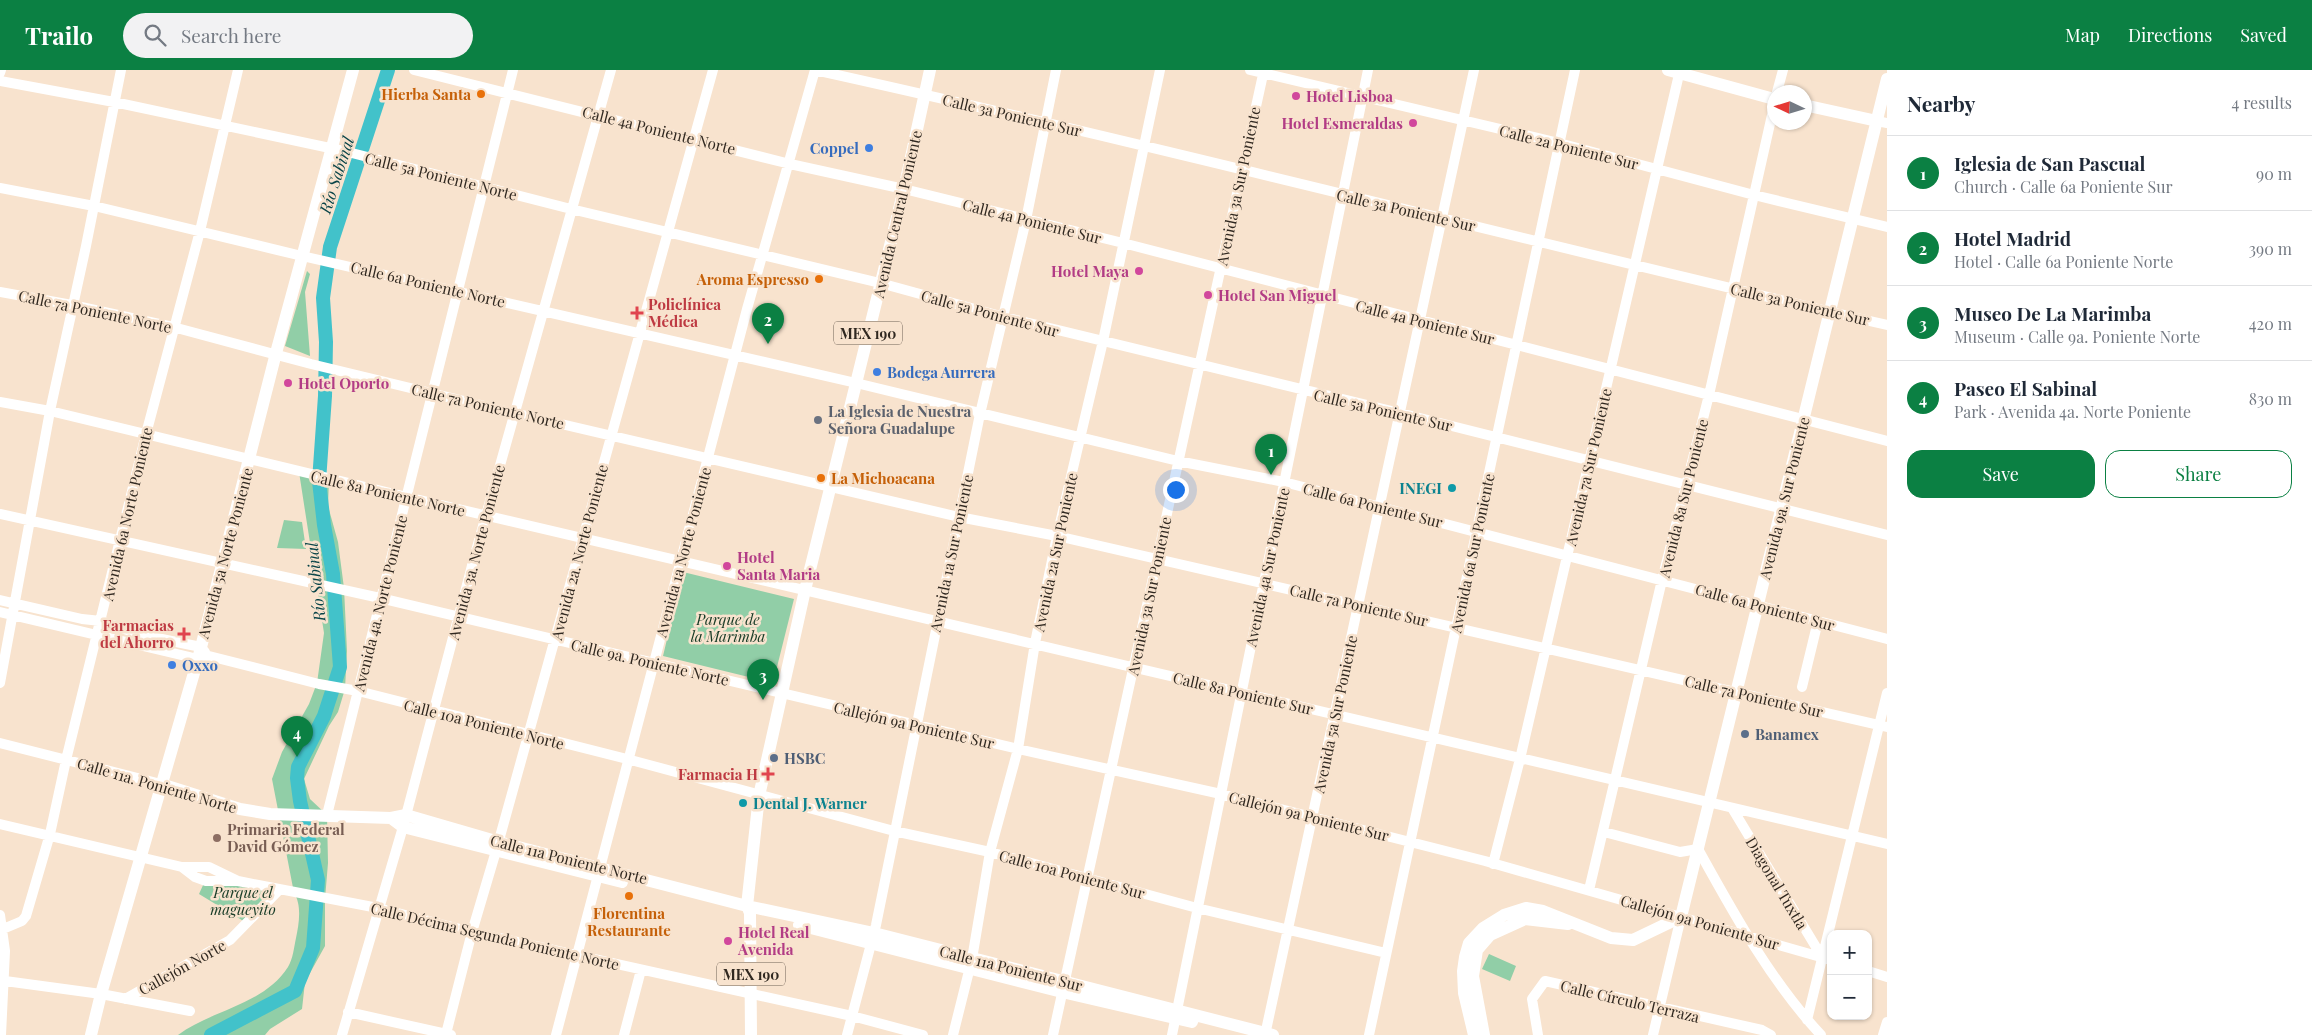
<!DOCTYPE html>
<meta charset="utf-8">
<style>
:root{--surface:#fff;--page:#f2f2f3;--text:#1f2937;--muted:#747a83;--line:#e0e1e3;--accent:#0b8043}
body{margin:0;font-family:"Playfair Display",serif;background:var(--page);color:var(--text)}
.controls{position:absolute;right:15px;bottom:15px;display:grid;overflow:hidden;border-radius:10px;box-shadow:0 1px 4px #0004}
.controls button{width:45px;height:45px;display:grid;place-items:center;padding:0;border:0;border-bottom:1px solid var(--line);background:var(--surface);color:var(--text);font:25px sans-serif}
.compass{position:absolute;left:1767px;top:15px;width:45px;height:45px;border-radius:50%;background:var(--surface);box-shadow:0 1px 4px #0004;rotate:274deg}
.you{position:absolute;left:1175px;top:419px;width:18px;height:18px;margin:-12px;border:4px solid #fff;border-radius:50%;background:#1a73e8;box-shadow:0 0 0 8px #1a73e833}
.badge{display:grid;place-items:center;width:32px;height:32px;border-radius:50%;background:var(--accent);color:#fff;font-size:16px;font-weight:700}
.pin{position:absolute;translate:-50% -41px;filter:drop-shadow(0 1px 2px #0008)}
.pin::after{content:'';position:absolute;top:26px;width:18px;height:15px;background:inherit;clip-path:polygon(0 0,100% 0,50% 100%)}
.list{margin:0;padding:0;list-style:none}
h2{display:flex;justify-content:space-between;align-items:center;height:65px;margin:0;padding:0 20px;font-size:21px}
h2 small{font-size:16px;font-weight:400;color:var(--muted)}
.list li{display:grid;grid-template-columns:32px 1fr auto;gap:15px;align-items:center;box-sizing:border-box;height:75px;padding:0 20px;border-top:1px solid var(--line)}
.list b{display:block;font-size:19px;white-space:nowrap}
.list p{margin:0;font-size:16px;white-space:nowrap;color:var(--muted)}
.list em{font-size:16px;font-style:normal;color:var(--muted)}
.actions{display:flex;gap:10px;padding:15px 20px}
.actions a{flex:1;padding:11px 0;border:1px solid var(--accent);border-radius:15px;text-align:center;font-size:18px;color:var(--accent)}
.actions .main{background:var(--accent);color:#fff}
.icon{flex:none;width:28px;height:28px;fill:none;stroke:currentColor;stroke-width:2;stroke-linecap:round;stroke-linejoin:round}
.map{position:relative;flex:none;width:1887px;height:965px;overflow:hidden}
header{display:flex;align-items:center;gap:30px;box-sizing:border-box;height:70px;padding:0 25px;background:var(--accent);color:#fff}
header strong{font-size:24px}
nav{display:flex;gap:28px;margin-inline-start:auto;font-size:18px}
.search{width:350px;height:45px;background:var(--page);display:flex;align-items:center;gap:12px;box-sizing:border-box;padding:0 18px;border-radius:28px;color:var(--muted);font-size:19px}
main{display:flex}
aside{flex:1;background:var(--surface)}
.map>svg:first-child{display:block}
</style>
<header>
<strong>Trailo</strong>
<div class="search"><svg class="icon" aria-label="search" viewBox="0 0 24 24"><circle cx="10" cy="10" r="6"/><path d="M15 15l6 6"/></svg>Search here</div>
<nav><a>Map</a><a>Directions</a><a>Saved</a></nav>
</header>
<main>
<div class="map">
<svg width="1887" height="965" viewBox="0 0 1887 965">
<rect width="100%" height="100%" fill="#f8e3ce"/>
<path fill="#91cea7" d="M 307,201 L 310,204 L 305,222 L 310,286 L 285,276 Z
M 299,402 L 329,409 L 328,436 L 338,472 L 344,518 L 347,581 L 345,619 L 338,642 L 329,656 L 304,709 L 310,729 L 327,745 L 328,793 L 325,829 L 325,876 L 305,912 L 302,939 L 270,959 L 265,965 L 178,965 C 211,940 264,935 288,897 C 293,889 294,877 296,868 C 299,854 302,835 294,823 L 272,709 L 282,682 L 309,634 L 317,613 L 324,563 Z
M 284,450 L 302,452 L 306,479 L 277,478 Z
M 683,502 L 794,529 L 773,613 L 663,586 Z
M 204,813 L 236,813 L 263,820 L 267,829 L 245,852 L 199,824 Z
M 1489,884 L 1516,896 L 1510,911 L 1482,899 Z"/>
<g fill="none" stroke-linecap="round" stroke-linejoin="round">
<path stroke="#42c2ca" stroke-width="14" d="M 211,965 L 295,921 L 313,878 L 318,810 L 300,731 L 297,708 L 298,697 L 324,646 L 340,597 L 333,504 L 324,455 L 319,411 L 325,326 L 326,272 L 323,228 L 330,177 L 388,0"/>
<path stroke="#fff" stroke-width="10" d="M 414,0 L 790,94 L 904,119 L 1123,173 L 1887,371
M 1250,0 L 1559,73 L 1754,125 L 1887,157
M 0,3 L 1,0
M 0,11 L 114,32 L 344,81 L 571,139 L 880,213 L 1004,247 L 1400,343 L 1887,465
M 1777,22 L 1783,0
M 1877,51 L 1887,53
M 0,118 L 94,136 L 302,186 L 856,313 L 1178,391 L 1284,412 L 1887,569
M 0,222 L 72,235 L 173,257 L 311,294 L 514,343 L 959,447 L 1057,466 L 1887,657
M 0,332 L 50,341 L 407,427 L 1887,774
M 0,444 L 380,528 L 1018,679 L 1221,724 L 1485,791 L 1831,890
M 0,530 L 82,549 L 101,551 L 142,565 L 201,577 L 205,582
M 0,542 L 198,589 L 209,586 L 319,614 L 358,621 L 627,689 L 894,761 L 990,782 L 1197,838 L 1386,883
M 0,613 L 50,341 L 86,176 L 121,0
M 1802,617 L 1818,551
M 0,673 L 161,714
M 1732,738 L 1822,887
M 327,745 C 388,497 452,249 513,0
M 0,754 L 182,797 L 209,797 L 238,811
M 1604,762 L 1680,782 L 1698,779 C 1734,844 1770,910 1821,965
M 1493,794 L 1520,689 L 1680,0
M 182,797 L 195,807 L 206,811 L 238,811 L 378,838 L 472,862 L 852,946 L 923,965
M 1589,820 L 1662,510 L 1709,325 L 1774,36
M 0,845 L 5,881 L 1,965
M 3,859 L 22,851 L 26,846 L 50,764 L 66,690 L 146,364 L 200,161 L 238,0
M 1868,901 L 1887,907
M 5,911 L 101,924 L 190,941
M 125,929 L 230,870 L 279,820
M 348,942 L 451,965
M 1807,950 L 1887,623
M 446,964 L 472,862 L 496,781 L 713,0
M 342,965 L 403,757 L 474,488 L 611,0
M 556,965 L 747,239 L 815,0 C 1173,79 1529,172 1887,255
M 624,965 L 641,900
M 847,965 L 876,855 L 980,344 L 1026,150 L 1056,0
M 953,965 L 972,889 L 990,782 L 1018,679 L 1035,573 L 1057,466 L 1103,271 L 1160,0
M 1053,965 L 1264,0
M 1172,965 L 1368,0
M 1265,965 L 1474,0
M 1369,965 L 1575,0
M 1538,965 L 1532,929 L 1545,911 L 1762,960 L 1771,965
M 1653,965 L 1681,847
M 1883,965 L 1887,952"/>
<path stroke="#fff" stroke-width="12" d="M 1668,0 L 1774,29
M 1804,35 L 1877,51
M 161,714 L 240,739 L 270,744 L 391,748 L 406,745 L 499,772 L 747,836 L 874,863 L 1273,965
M 391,748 L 403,757 L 622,812
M 799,855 L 1062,922 L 1192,952
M 91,965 L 101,924 L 198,589 L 276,283 L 353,0
M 751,965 L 750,843 L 747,836 L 759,726 L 805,520 L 904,119 L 930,0
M 1474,965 L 1464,923 L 1463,901 L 1465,887 L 1469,873 L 1483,858 L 1504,845 L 1526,838 L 1543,841 L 1611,868 L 1633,870 L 1681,847 L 1887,9
M 1484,965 L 1473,906 L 1477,880 L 1490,865 L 1525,849 L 1568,854"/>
</g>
<g fill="#e8710a" stroke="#f8e3ce" stroke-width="2">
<circle cx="481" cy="24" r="5"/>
<circle cx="819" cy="209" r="5"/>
<circle cx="821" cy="408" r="5"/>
<circle cx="629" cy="826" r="5"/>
</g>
<g fill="#d1479c" stroke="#f8e3ce" stroke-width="2">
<circle cx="1296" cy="26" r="5"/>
<circle cx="1413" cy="53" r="5"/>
<circle cx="1139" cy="201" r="5"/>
<circle cx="1208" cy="225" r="5"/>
<circle cx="288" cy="313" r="5"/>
<circle cx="727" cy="496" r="5"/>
<circle cx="728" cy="871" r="5"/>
</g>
<g fill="#3f7fe0" stroke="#f8e3ce" stroke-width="2">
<circle cx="869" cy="78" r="5"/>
<circle cx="877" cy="302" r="5"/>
<circle cx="172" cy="595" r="5"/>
</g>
<g fill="#e0444e" stroke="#f8e3ce" stroke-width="2">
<path d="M634.5 235.5h5v5h5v5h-5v5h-5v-5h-5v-5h5z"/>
<path d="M181.5 556.5h5v5h5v5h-5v5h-5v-5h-5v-5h5z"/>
<path d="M765.5 696.5h5v5h5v5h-5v5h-5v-5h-5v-5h5z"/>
</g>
<circle fill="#6b7280" stroke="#f8e3ce" stroke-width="2" cx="818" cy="350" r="5"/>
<g fill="#0f9aa8" stroke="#f8e3ce" stroke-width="2">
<circle cx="1452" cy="418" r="5"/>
<circle cx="743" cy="733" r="5"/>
</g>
<g fill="#5c6f8a" stroke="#f8e3ce" stroke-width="2">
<circle cx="1745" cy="664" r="5"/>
<circle cx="774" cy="688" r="5"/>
</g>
<circle fill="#8d6e63" stroke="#f8e3ce" stroke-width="2" cx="217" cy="768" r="5"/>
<g text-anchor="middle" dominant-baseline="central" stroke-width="5" stroke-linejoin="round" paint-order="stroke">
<g fill="#f8e3ce" stroke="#6c6054" stroke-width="1">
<rect x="834" y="251.5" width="68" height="23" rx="4"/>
<rect x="717" y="892.5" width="68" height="23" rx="4"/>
</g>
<g font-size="14" font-weight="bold" fill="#302820">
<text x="868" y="263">MEX 190</text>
<text x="751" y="904">MEX 190</text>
</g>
<g font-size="15" font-weight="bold" fill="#c56008" stroke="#f8e3ce" text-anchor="end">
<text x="471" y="24">Hierba Santa</text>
<text x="809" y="209">Aroma Espresso</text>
<text x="831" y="408" text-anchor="start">La Michoacana</text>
<text x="629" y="843" text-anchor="middle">Florentina<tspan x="629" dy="17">Restaurante</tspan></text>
</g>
<g font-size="15" font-weight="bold" fill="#b23c85" stroke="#f8e3ce" text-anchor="start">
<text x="1306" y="26">Hotel Lisboa</text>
<text x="1403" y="53" text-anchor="end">Hotel Esmeraldas</text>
<text x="1129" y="201" text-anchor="end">Hotel Maya</text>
<text x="1218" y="225">Hotel San Miguel</text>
<text x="298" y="313">Hotel Oporto</text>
<text x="737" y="487">Hotel<tspan x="737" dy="17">Santa Maria</tspan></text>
<text x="738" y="862">Hotel Real<tspan x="738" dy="17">Avenida</tspan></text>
</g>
<g font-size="15" fill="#302820" stroke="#f8e3ce">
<text transform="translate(1012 45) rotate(13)">Calle 3a Poniente Sur</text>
<text transform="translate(659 60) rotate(14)">Calle 4a Poniente Norte</text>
<text transform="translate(1569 77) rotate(14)">Calle 2a Poniente Sur</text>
<text transform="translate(441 106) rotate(14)">Calle 5a Poniente Norte</text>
<text transform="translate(1238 116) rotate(-78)">Avenida 3a Sur Poniente</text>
<text transform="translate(1406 140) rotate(13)">Calle 3a Poniente Sur</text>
<text transform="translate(897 144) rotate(-77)">Avenida Central Poniente</text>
<text transform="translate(1032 151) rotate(14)">Calle 4a Poniente Sur</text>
<text transform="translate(428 214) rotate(13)">Calle 6a Poniente Norte</text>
<text transform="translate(1800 234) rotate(13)">Calle 3a Poniente Sur</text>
<text transform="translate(95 241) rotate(12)">Calle 7a Poniente Norte</text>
<text transform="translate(990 243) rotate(15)">Calle 5a Poniente Sur</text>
<text transform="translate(1425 252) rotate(14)">Calle 4a Poniente Sur</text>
<text transform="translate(488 336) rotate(13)">Calle 7a Poniente Norte</text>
<text transform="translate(1383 340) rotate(13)">Calle 5a Poniente Sur</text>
<text transform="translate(1588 397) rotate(-77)">Avenida 7a Sur Poniente</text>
<text transform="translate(388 423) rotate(13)">Calle 8a Poniente Norte</text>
<text transform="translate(1683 428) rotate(-76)">Avenida 8a Sur Poniente</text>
<text transform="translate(1784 428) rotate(-76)">Avenida 9a. Sur Poniente</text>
<text transform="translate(1373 435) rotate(14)">Calle 6a Poniente Sur</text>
<text transform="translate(127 444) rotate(-77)">Avenida 6a Norte Poniente</text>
<text transform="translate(476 482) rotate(-75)">Avenida 3a. Norte Poniente</text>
<text transform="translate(579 482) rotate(-75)">Avenida 2a. Norte Poniente</text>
<text transform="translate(683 482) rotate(-75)">Avenida 1a Norte Poniente</text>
<text transform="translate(1055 482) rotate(-78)">Avenida 2a Sur Poniente</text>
<text transform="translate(225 483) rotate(-75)">Avenida 5a Norte Poniente</text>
<text transform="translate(951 483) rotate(-78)">Avenida 1a Sur Poniente</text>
<text transform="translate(1472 483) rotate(-78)">Avenida 6a Sur Poniente</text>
<text transform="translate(1267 497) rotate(-78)">Avenida 4a Sur Poniente</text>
<text transform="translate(1149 526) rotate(-78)">Avenida 3a Sur Poniente</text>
<text transform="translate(380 533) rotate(-76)">Avenida 4a. Norte Poniente</text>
<text transform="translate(1359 535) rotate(13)">Calle 7a Poniente Sur</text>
<text transform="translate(1765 537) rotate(15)">Calle 6a Poniente Sur</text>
<text transform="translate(650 592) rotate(13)">Calle 9a. Poniente Norte</text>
<text transform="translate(1243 623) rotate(13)">Calle 8a Poniente Sur</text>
<text transform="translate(1754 626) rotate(13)">Calle 7a Poniente Sur</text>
<text transform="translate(1335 644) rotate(-78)">Avenida 5a Sur Poniente</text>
<text transform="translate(484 654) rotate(14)">Calle 10a Poniente Norte</text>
<text transform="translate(914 655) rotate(13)">Callejón 9a Poniente Sur</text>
<text transform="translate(157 715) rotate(16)">Calle 11a. Poniente Norte</text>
<text transform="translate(1309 746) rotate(14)">Callejón 9a Poniente Sur</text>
<text transform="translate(569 789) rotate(14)">Calle 11a Poniente Norte</text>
<text transform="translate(1072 804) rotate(15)">Calle 10a Poniente Sur</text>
<text transform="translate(1777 813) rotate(59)">Diagonal Tuxtla</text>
<text transform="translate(1700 852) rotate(16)">Callejón 9a Poniente Sur</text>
<text transform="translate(495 866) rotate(13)">Calle Décima Segunda Poniente Norte</text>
<text transform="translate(182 897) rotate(-29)">Callejón Norte</text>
<text transform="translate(1011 898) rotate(14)">Calle 11a Poniente Sur</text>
<text transform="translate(1630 931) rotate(13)">Calle Círculo Terraza</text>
</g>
<g font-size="15" font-weight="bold" fill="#366cbe" stroke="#f8e3ce" text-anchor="start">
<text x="859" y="78" text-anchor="end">Coppel</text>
<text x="887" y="302">Bodega Aurrera</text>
<text x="182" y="595">Oxxo</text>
</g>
<g font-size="15" font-weight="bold" fill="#be3a42" stroke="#f8e3ce" text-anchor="end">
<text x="648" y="234" text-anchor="start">Policlínica<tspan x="648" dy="17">Médica</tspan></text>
<text x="174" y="555">Farmacias<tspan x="174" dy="17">del Ahorro</tspan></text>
<text x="758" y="704">Farmacia H</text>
</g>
<g font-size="15" font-weight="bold" fill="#5b616d" stroke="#f8e3ce" text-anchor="start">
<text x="828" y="341">La Iglesia de Nuestra<tspan x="828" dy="17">Señora Guadalupe</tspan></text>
</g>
<g font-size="15" font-weight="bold" fill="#0d838f" stroke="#f8e3ce" text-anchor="end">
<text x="1442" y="418">INEGI</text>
<text x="753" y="733" text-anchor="start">Dental J. Warner</text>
</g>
<g font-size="15" font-style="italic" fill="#163a25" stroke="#f8e3ce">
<text x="728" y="549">Parque de<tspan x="728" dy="17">la Marimba</tspan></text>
<text x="243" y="822">Parque el<tspan x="243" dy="17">magueyito</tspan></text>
</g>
<g font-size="15" font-weight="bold" fill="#4e5e75" stroke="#f8e3ce" text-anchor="start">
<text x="1755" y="664">Banamex</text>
<text x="784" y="688">HSBC</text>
</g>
<g font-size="15" font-weight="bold" fill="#785e54" stroke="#f8e3ce" text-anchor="start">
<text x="227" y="759">Primaria Federal<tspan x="227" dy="17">David Gómez</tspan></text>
</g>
<g font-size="16" font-style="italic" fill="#094448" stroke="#f8e3ce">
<text transform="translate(336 105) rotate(-72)">Río Sabinal</text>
<text transform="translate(315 512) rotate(-96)">Río Sabinal</text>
</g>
</g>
</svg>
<div class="controls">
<button>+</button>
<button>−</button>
</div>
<svg class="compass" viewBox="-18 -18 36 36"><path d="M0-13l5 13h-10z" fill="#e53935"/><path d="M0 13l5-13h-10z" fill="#747a83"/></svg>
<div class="you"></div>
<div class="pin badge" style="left:1271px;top:405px">1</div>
<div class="pin badge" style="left:768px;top:274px">2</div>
<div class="pin badge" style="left:763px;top:630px">3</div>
<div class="pin badge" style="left:297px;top:687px">4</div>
</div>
<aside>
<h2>Nearby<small>4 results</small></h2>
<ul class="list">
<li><span class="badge">1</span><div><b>Iglesia de San Pascual</b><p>Church · Calle 6a Poniente Sur</p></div><em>90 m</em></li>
<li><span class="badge">2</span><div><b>Hotel Madrid</b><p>Hotel · Calle 6a Poniente Norte</p></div><em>390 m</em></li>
<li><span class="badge">3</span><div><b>Museo De La Marimba</b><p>Museum · Calle 9a. Poniente Norte</p></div><em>420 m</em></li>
<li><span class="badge">4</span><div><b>Paseo El Sabinal</b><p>Park · Avenida 4a. Norte Poniente</p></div><em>830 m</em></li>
</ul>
<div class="actions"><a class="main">Save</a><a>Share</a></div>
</aside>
</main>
